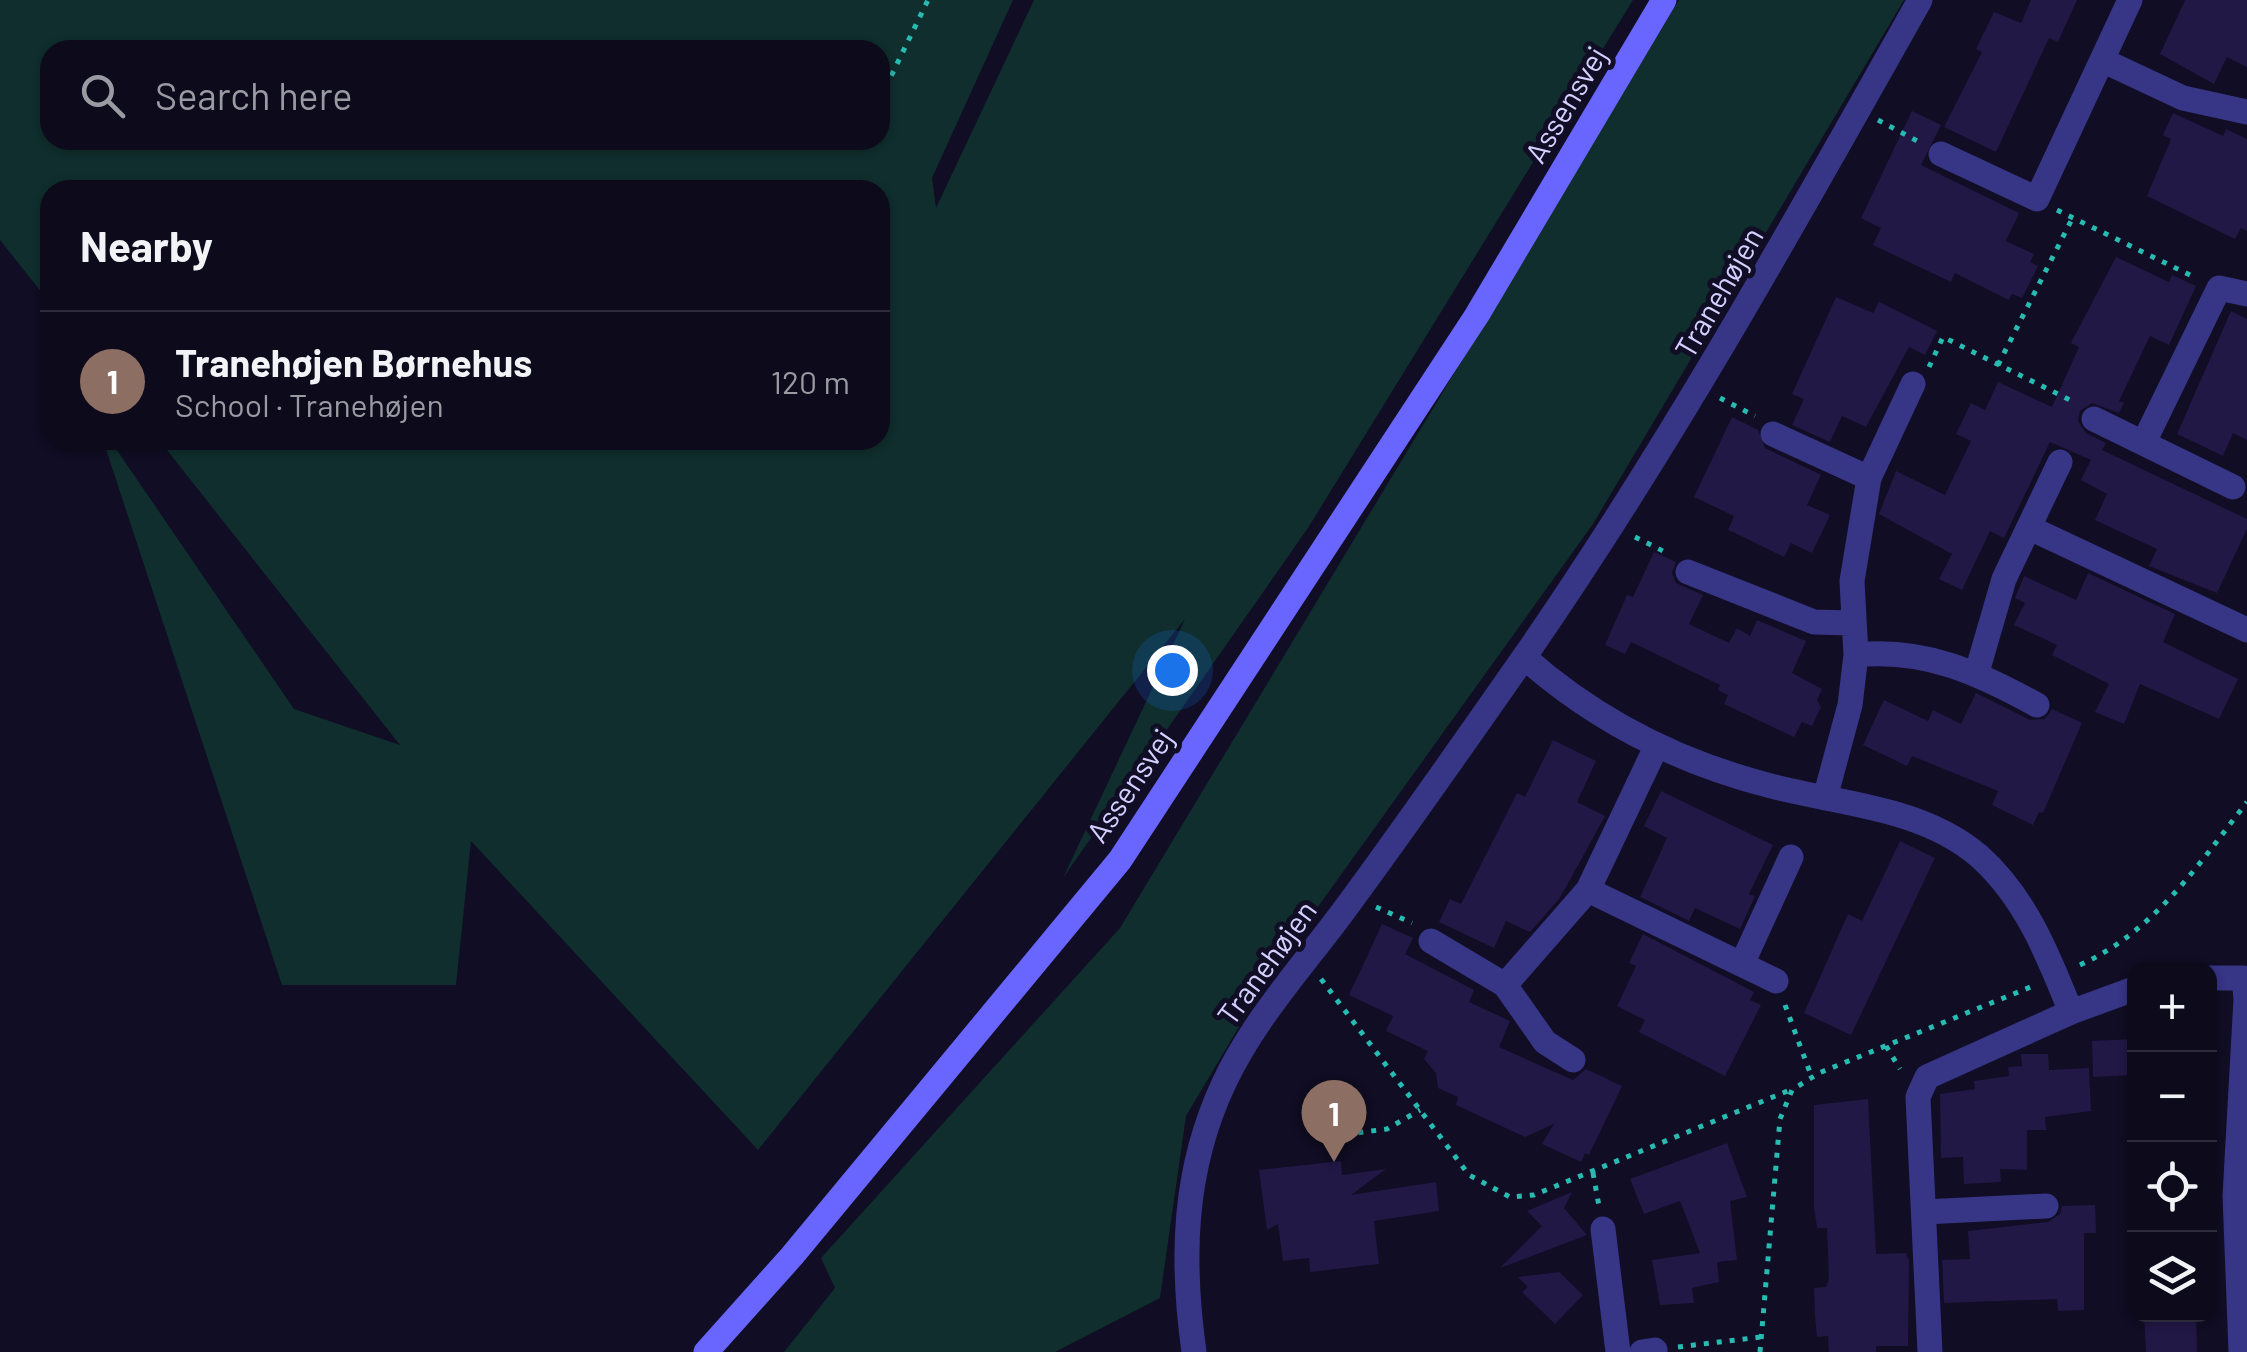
<!DOCTYPE html>
<meta charset="utf-8">
<style>
:root{--surface:#0c0a1b;--page:#1a1828;--text:#f1f3f6;--muted:#9a9aa3;--line:#2c2b3a;--accent:#00e3fa}
body{margin:0;font-family:Barlow,sans-serif;background:var(--page);color:var(--text)}
.controls{position:absolute;right:30px;bottom:30px;display:grid;overflow:hidden;border-radius:20px;box-shadow:0 2px 8px #0004}
.controls button{width:90px;height:90px;display:grid;place-items:center;padding:0;border:0;border-bottom:2px solid var(--line);background:var(--surface);color:var(--text);font:50px sans-serif}
.you{position:absolute;left:1172px;top:670px;width:35px;height:35px;margin:-25px;border:8px solid #fff;border-radius:50%;background:#1a73e8;box-shadow:0 0 0 15px #1a73e833}
.badge{display:grid;place-items:center;width:65px;height:65px;border-radius:50%;background:var(--accent);color:#fff;font-size:32px;font-weight:700}
.pin{position:absolute;translate:-50% -82px;filter:drop-shadow(0 2px 5px #0008)}
.pin::after{content:'';position:absolute;top:52px;width:35px;height:30px;background:inherit;clip-path:polygon(0 0,100% 0,50% 100%)}
.list{margin:0;padding:0;list-style:none}
h2{display:flex;justify-content:space-between;align-items:center;height:130px;margin:0;padding:0 40px;font-size:42px}
h2 small{font-size:32px;font-weight:400;color:var(--muted)}
.list li{display:grid;grid-template-columns:65px 1fr auto;gap:30px;align-items:center;box-sizing:border-box;height:140px;padding:0 40px;border-top:2px solid var(--line)}
.list b{display:block;font-size:38px;white-space:nowrap}
.list p{margin:0;font-size:32px;white-space:nowrap;color:var(--muted)}
.list em{font-size:32px;font-style:normal;color:var(--muted)}
.icon{flex:none;width:55px;height:55px;fill:none;stroke:currentColor;stroke-width:2;stroke-linecap:round;stroke-linejoin:round}
.map{position:relative;flex:none;width:2247px;height:1352px;overflow:hidden}
.search{position:absolute;background:var(--surface);box-shadow:0 2px 8px #0004;left:40px;top:40px;width:850px;height:110px;display:flex;align-items:center;gap:25px;box-sizing:border-box;padding:0 35px;border-radius:30px;color:var(--muted);font-size:38px}
.panel{position:absolute;background:var(--surface);box-shadow:0 2px 8px #0004;left:40px;top:180px;width:850px;height:270px;border-radius:30px}
.map>svg:first-child{display:block}
</style>
<div class="map">
<svg width="2247" height="1352" viewBox="0 0 2247 1352">
<rect width="100%" height="100%" fill="#100d24"/>
<path fill="#0f2e2d" fill-rule="evenodd" d="M 0,0 L 1013,0 L 932,178 L 936,208 L 1034,0 L 1633,0 L 1308,528 L 1063,878 L 1185,619 L 758,1150 L 471,841 L 456,985 L 282,985 L 103,440 L 110,440 L 294,709 L 400,745 L 159,440 L 880,440 L 880,190 L 50,190 L 50,303 L 0,240 ZM 50,50 L 880,50 L 880,140 L 50,140 Z
M 1679,0 L 1904,0 L 1593,524 L 1274,968 L 1186,1116 L 1160,1298 L 1055,1352 L 784,1352 L 835,1288 L 821,1258 L 1120,928 Z"/>
<path fill="#211846" d="M 2031,0 L 2077,0 L 2058,42 L 2049,38 L 1996,152 L 1944,127 L 1982,52 L 1976,49 L 1994,12 L 2021,23 Z
M 2185,0 L 2247,0 L 2247,67 L 2227,57 L 2214,84 L 2160,54 Z
M 1912,111 L 1941,125 L 1921,165 L 2019,213 L 2006,241 L 2034,254 L 2030,262 L 2038,266 L 2022,298 L 2012,294 L 2009,300 L 1955,273 L 1951,282 L 1873,245 L 1881,228 L 1861,218 Z
M 2173,113 L 2223,136 L 2226,129 L 2247,139 L 2247,231 L 2241,228 L 2235,239 L 2147,196 L 2171,139 L 2163,135 Z
M 2116,257 L 2169,282 L 2172,275 L 2196,286 L 2169,345 L 2150,336 L 2119,401 L 2124,403 L 2119,413 L 2092,403 L 2080,411 L 2078,421 L 2086,433 L 2106,443 L 2102,450 L 2247,519 L 2247,529 L 2217,593 L 2149,566 L 2157,549 L 2095,520 L 2107,494 L 2081,480 L 2091,460 L 2050,442 L 2004,538 L 1990,531 L 1962,590 L 1939,579 L 1952,554 L 1879,514 L 1896,471 L 1945,495 L 1971,441 L 1956,434 L 1971,403 L 1985,410 L 1998,382 L 2052,407 L 2079,347 L 2071,343 Z
M 1836,297 L 1873,313 L 1879,302 L 1937,331 L 1925,355 L 1909,347 L 1866,427 L 1842,416 L 1830,442 L 1792,425 L 1804,399 L 1792,394 Z
M 2231,311 L 2247,319 L 2247,440 L 2233,433 L 2223,456 L 2177,434 Z
M 1732,417 L 1758,430 L 1765,448 L 1821,475 L 1807,505 L 1830,515 L 1812,553 L 1791,543 L 1784,557 L 1733,532 L 1728,530 L 1734,516 L 1694,497 Z
M 1654,552 L 1676,562 L 1672,573 L 1676,583 L 1703,595 L 1689,624 L 1729,643 L 1737,628 L 1750,636 L 1757,620 L 1806,641 L 1792,673 L 1822,689 L 1817,700 L 1821,707 L 1812,726 L 1802,722 L 1794,737 L 1724,704 L 1728,695 L 1718,690 L 1720,685 L 1631,642 L 1625,654 L 1605,645 L 1627,595 L 1633,597 Z
M 2088,573 L 2175,614 L 2163,642 L 2238,679 L 2219,719 L 2140,684 L 2124,724 L 2095,712 L 2109,684 L 2052,655 L 2057,645 L 2014,625 L 2025,603 L 2015,598 L 2024,576 L 2076,600 Z
M 1976,693 L 2030,720 L 2045,719 L 2052,709 L 2082,723 L 2043,813 L 2039,812 L 2033,825 L 1992,805 L 1998,791 L 1912,756 L 1907,766 L 1863,745 L 1884,700 L 1928,721 L 1933,710 L 1961,724 Z
M 1553,740 L 1596,761 L 1577,802 L 1605,816 L 1560,898 L 1530,932 L 1506,921 L 1494,948 L 1439,922 L 1450,899 L 1461,904 L 1517,793 L 1525,797 Z
M 1661,791 L 1773,845 L 1749,894 L 1755,896 L 1740,929 L 1695,908 L 1689,921 L 1640,897 L 1667,838 L 1644,826 Z
M 1900,841 L 1935,858 L 1851,1035 L 1804,1013 L 1848,914 L 1862,921 Z
M 1382,924 L 1413,938 L 1405,954 L 1474,990 L 1469,1002 L 1510,1021 L 1499,1047 L 1573,1080 L 1586,1069 L 1622,1086 L 1589,1155 L 1585,1153 L 1581,1162 L 1542,1144 L 1554,1124 L 1525,1137 L 1456,1105 L 1458,1097 L 1438,1088 L 1436,1073 L 1424,1059 L 1428,1051 L 1386,1031 L 1393,1016 L 1349,995 Z
M 1643,934 L 1754,992 L 1750,1000 L 1761,1005 L 1725,1076 L 1639,1032 L 1645,1020 L 1617,1006 L 1636,966 L 1629,963 Z
M 2134,1039 L 2134,1075 L 2093,1077 L 2092,1041 Z
M 2021,1054 L 2048,1054 L 2049,1070 L 2089,1068 L 2091,1111 L 2045,1117 L 2046,1130 L 2027,1130 L 2027,1170 L 2000,1169 L 2001,1182 L 1964,1184 L 1963,1157 L 1941,1158 L 1940,1094 L 1975,1089 L 1974,1081 L 2009,1076 L 2008,1067 L 2022,1066 Z
M 1868,1099 L 1876,1254 L 1906,1253 L 1909,1261 L 1908,1346 L 1876,1346 L 1876,1352 L 1829,1352 L 1828,1336 L 1817,1337 L 1815,1316 L 1814,1288 L 1826,1287 L 1829,1279 L 1827,1228 L 1817,1228 L 1814,1207 L 1814,1105 Z
M 1727,1143 L 1747,1197 L 1730,1201 L 1737,1260 L 1717,1262 L 1719,1282 L 1692,1288 L 1694,1303 L 1660,1305 L 1652,1260 L 1700,1253 L 1680,1201 L 1644,1214 L 1630,1179 Z
M 1341,1161 L 1342,1175 L 1386,1169 L 1351,1195 L 1436,1182 L 1439,1211 L 1374,1221 L 1379,1264 L 1310,1272 L 1309,1258 L 1283,1261 L 1278,1224 L 1267,1230 L 1259,1170 Z
M 1572,1192 L 1564,1208 L 1587,1235 L 1500,1268 L 1542,1226 L 1527,1211 Z
M 2095,1205 L 2096,1233 L 2084,1233 L 2084,1310 L 2058,1311 L 2057,1299 L 1944,1303 L 1942,1260 L 1970,1259 L 1968,1231 L 2048,1222 L 2060,1214 L 2062,1206 Z
M 1559,1272 L 1583,1295 L 1555,1324 L 1522,1292 L 1528,1287 L 1518,1277 Z
M 2144,1314 L 2196,1317 L 2197,1352 L 2146,1352 Z"/>
<g fill="none" stroke-linecap="round" stroke-linejoin="round">
<path stroke="#28bbb1" stroke-width="5" stroke-dasharray="5 8" stroke-linecap="butt" d="M 880,99 L 928,0
M 1878,120 L 1921,143
M 856,149 L 860,140
M 2057,210 L 2196,278
M 1998,365 L 2073,217
M 1929,367 L 1943,337 L 2074,402
M 1720,398 L 1755,416
M 1635,537 L 1669,554
M 1376,907 L 1412,923
M 2080,965 C 2155,931 2198,865 2247,802
M 1321,979 L 1469,1175 L 1510,1197 L 1534,1195 L 1790,1090
M 1785,1005 L 1812,1078
M 1886,1046 L 1900,1069
M 1326,1120 L 1340,1135 L 1387,1129 L 1420,1110
M 1593,1173 L 1599,1206
M 1678,1347 L 1761,1337
M 1760,1352 L 1780,1119 L 1792,1090 L 1819,1073 L 2033,986"/>
<path stroke="#373585" stroke-width="25" d="M 2104,61 L 2183,98 L 2247,112
M 1941,154 L 2037,199 L 2130,0
M 2094,419 L 2233,487
M 1773,434 L 1869,478
M 2144,442 L 2219,288 L 2247,294
M 2030,528 L 2247,630
M 1688,572 L 1814,622 L 1852,623
M 1856,655 C 1925,648 1979,673 2037,705
M 1524,657 C 1596,721 1677,762 1771,786 C 1840,804 1922,807 1979,856 C 2026,898 2048,955 2071,1012
M 1977,672 L 2004,579 L 2060,462
M 1825,798 L 1850,705 L 1856,655 L 1852,581 L 1869,478 L 1913,384
M 1588,890 L 1776,981
M 1431,941 L 1505,985 L 1545,1042 L 1573,1060
M 1742,964 L 1791,857
M 2210,978 L 2244,978 L 2246,999 L 2235,1196 L 2241,1352
M 1505,985 L 1588,890 L 1656,747
M 1924,1212 L 2046,1206
M 1603,1229 L 1618,1352
M 1194,1352 C 1181,1259 1183,1170 1224,1083 C 1254,1019 1303,966 1345,909 C 1407,825 1467,739 1527,653 C 1672,443 1795,222 1920,0
M 1642,1352 L 1655,1350
M 1930,1352 L 1918,1097 L 1927,1077 L 2071,1012 L 2134,989"/>
<path stroke="#6966ff" stroke-width="25" d="M 706,1352 L 792,1256 L 1120,860 L 1477,315 L 1664,0"/>
</g>
<g text-anchor="middle" dominant-baseline="central" stroke-width="10" stroke-linejoin="round" paint-order="stroke">
<g font-size="30" fill="#d4cfff" stroke="#100d24">
<text transform="translate(1565 104) rotate(-59)">Assensvej</text>
<text transform="translate(1718 292) rotate(-60)">Tranehøjen</text>
<text transform="translate(1129 785) rotate(-56)">Assensvej</text>
<text transform="translate(1266 962) rotate(-54)">Tranehøjen</text>
</g>
</g>
</svg>
<div class="controls">
<button>+</button>
<button>−</button>
<button><svg class="icon" aria-label="locate" viewBox="0 0 24 24"><circle cx="12" cy="12" r="6"/><path d="M12 2v4M12 18v4M2 12h4M18 12h4"/></svg></button>
<button><svg class="icon" aria-label="layers" viewBox="0 0 24 24"><path d="M12 4l9 5-9 5-9-5zM3 14l9 5 9-5"/></svg></button>
</div>
<div class="you"></div>
<div class="pin badge" style="left:1334px;top:1162px;background:#8d6e63">1</div>
<div class="search"><svg class="icon" aria-label="search" viewBox="0 0 24 24"><circle cx="10" cy="10" r="6"/><path d="M15 15l6 6"/></svg>Search here</div>
<section class="panel">
<h2>Nearby<small></small></h2>
<ul class="list">
<li><span class="badge" style="background:#8d6e63">1</span><div><b>Tranehøjen Børnehus</b><p>School · Tranehøjen</p></div><em>120 m</em></li>
</ul>
</section>
</div>
